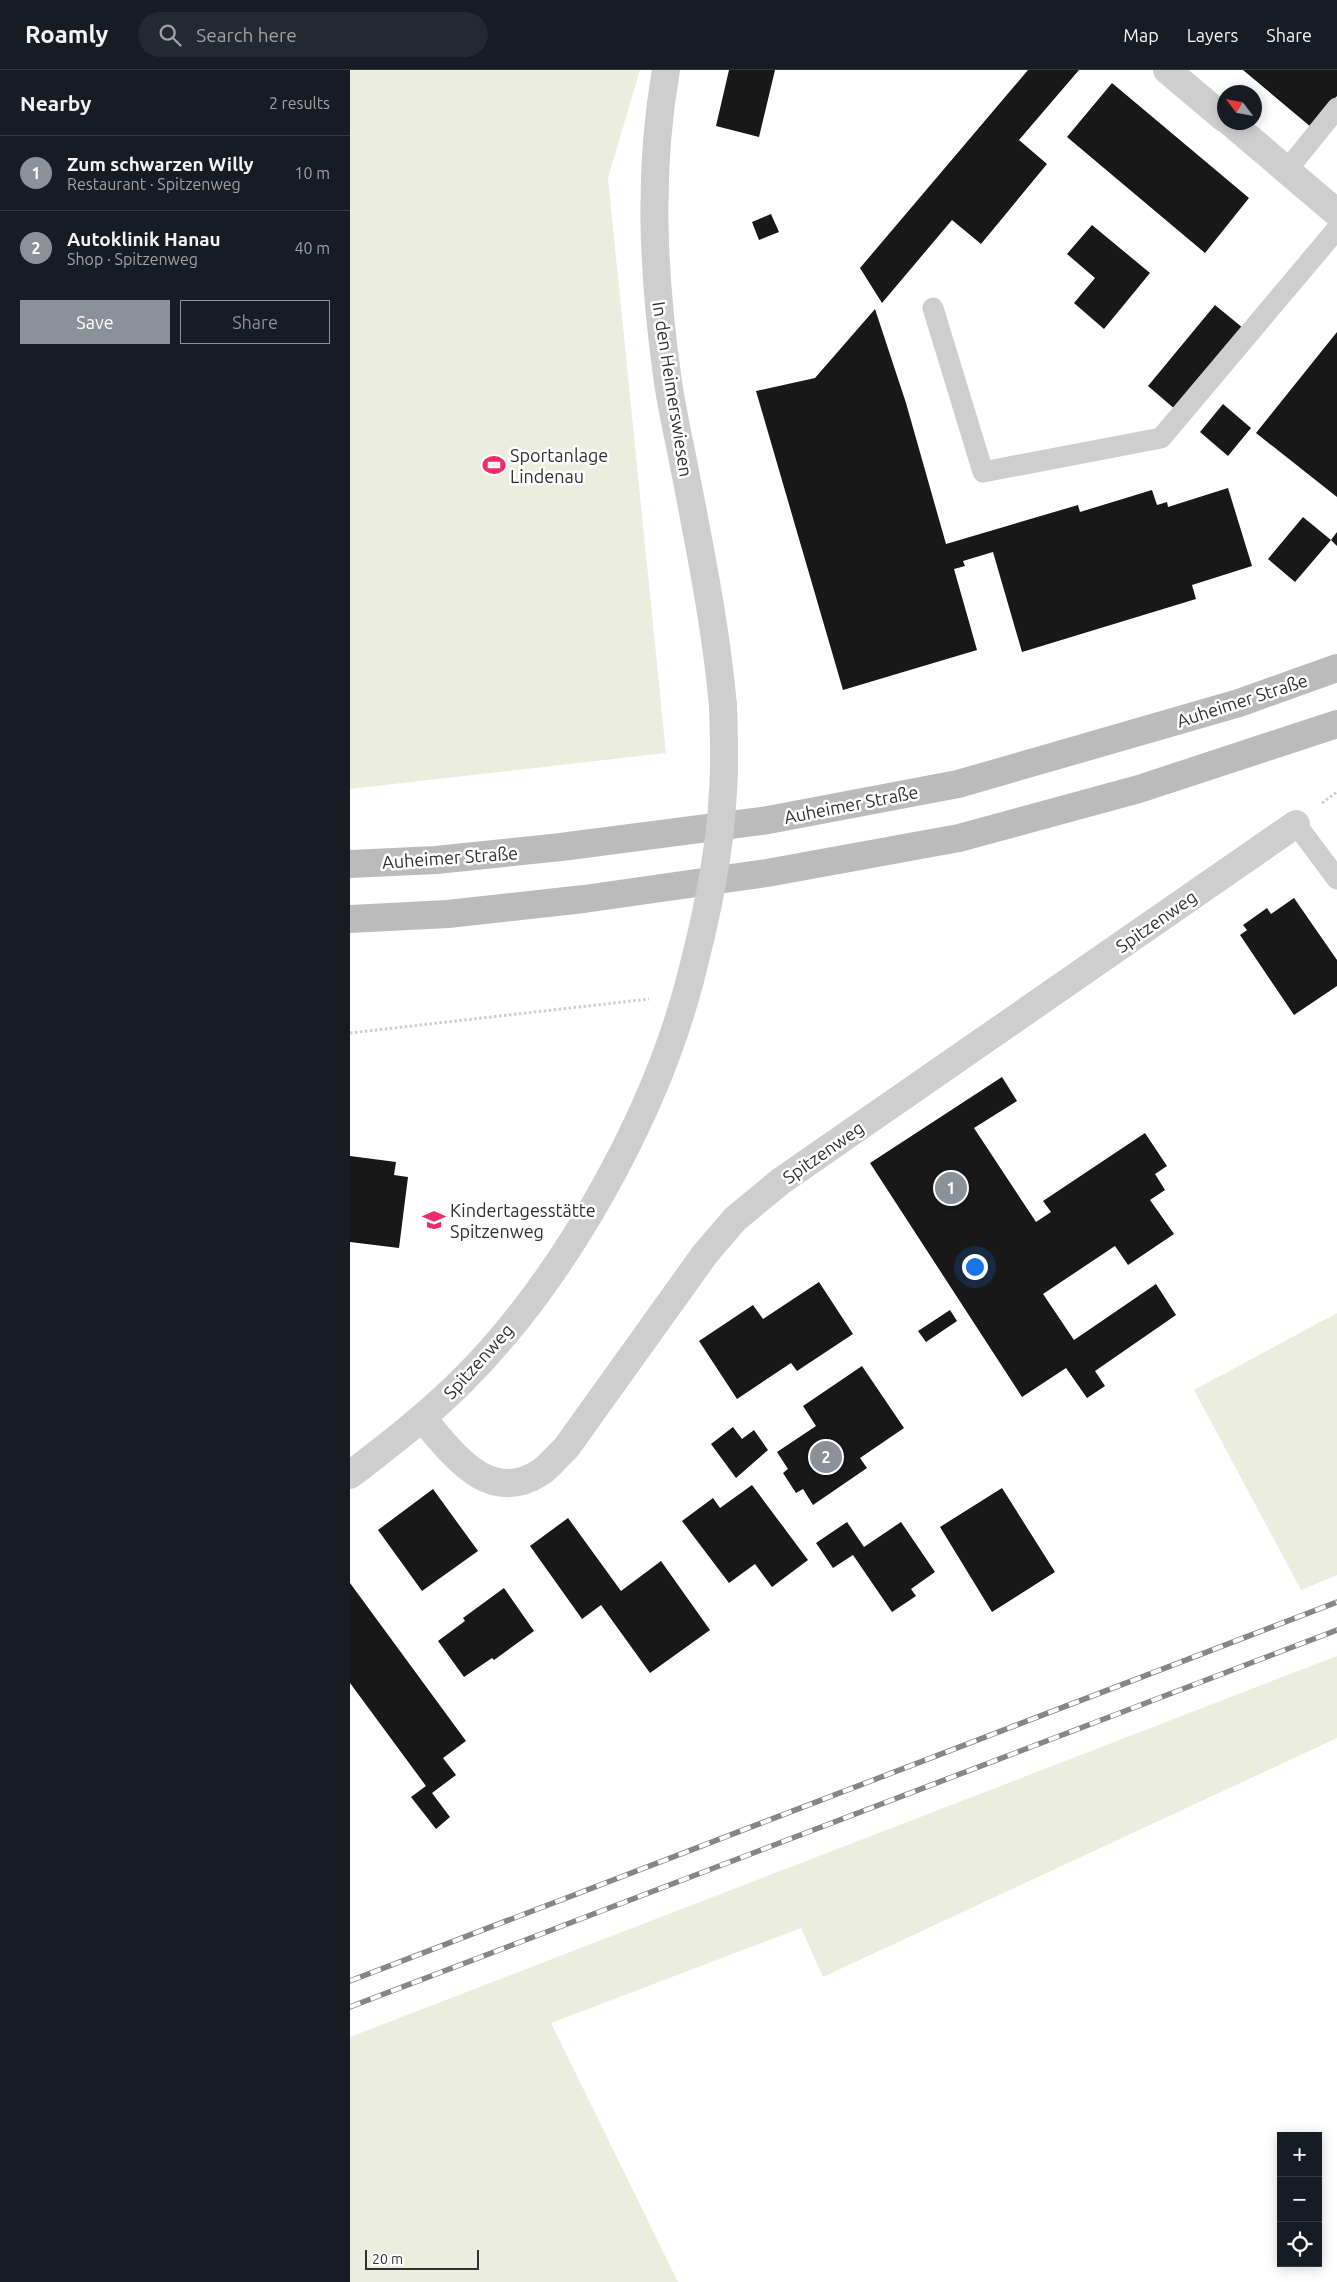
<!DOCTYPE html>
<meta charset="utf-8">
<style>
:root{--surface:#171b24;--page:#242831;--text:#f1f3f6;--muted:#9ea1a6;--line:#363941;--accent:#8c9099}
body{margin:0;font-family:Ubuntu,sans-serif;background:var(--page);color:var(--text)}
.controls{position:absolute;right:15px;bottom:15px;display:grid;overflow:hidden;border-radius:0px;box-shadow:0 2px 12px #0003}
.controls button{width:45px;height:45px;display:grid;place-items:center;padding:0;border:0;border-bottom:1px solid var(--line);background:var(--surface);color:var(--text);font:25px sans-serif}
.compass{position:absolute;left:867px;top:15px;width:45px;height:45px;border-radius:50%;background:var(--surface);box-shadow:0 2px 12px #0003;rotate:302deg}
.scale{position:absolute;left:15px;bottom:12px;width:114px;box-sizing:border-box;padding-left:5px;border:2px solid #313131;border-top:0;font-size:14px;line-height:18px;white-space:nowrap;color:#313131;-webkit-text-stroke:4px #fff;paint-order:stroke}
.you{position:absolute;left:624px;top:1196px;width:18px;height:18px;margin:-12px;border:4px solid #fff;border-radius:50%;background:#1a73e8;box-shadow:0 0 0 8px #1a73e833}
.badge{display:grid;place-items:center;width:32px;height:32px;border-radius:50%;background:var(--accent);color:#fff;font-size:16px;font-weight:700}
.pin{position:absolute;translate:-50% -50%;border:2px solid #fff;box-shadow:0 1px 5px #0006}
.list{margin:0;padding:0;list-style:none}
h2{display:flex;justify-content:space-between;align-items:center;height:65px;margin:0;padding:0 20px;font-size:21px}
h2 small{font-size:16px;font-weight:400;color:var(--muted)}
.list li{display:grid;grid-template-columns:32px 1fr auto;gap:15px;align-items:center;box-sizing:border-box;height:75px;padding:0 20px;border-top:1px solid var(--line)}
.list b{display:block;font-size:19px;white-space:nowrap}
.list p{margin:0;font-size:16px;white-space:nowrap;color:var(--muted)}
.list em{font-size:16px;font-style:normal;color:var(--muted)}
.actions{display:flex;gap:10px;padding:15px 20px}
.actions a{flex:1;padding:11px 0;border:1px solid var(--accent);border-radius:0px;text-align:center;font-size:18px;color:var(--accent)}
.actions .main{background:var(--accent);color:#fff}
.icon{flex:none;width:28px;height:28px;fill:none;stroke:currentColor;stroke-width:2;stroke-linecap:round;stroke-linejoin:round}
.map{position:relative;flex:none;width:987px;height:2212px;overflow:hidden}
header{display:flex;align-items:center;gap:30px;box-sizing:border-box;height:70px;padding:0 25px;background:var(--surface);border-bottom:1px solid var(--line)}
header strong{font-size:24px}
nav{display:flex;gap:28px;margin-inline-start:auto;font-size:18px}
.search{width:350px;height:45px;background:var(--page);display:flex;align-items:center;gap:12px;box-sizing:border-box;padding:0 18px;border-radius:28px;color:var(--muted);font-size:19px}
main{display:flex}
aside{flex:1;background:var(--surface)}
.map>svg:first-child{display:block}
</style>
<header>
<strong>Roamly</strong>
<div class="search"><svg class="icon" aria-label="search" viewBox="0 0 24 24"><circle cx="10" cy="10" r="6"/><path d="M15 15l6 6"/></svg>Search here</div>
<nav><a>Map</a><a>Layers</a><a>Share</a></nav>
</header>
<main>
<aside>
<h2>Nearby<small>2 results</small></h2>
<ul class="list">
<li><span class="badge">1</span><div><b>Zum schwarzen Willy</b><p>Restaurant · Spitzenweg</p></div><em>10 m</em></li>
<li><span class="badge">2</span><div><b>Autoklinik Hanau</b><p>Shop · Spitzenweg</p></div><em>40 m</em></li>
</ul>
<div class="actions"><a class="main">Save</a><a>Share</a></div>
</aside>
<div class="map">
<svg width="987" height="2212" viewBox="0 0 987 2212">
<rect width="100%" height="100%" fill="#fff"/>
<path fill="#ebeede" d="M 0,0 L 290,0 L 258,108 L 316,683 L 0,719 Z
M 987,1243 L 987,1505 L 951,1520 L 844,1320 Z
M 987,1586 L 987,1668 L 473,1907 L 451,1858 L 201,1953 L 328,2212 L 0,2212 L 0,1967 Z"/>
<path fill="#181818" d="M 379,0 L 425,0 L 409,67 L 366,56 Z
M 678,0 L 729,0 L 669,70 L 697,94 L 631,174 L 602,150 L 532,233 L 510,198 Z
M 893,0 L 987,0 L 987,26 L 961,57 Z
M 762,13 L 899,128 L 855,183 L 717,67 Z
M 421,144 L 429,162 L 409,170 L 402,152 Z
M 742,155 L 800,203 L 754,259 L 724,233 L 745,208 L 717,184 Z
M 865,235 L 893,258 L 826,340 L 798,316 Z
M 525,239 L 556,333 L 596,474 L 728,435 L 730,442 L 802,420 L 807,435 L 817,432 L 818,437 L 878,418 L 902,496 L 842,515 L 846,529 L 672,582 L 643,482 L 613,491 L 615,496 L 604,499 L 627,580 L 493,620 L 406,321 L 465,308 Z
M 987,262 L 987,427 L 906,363 Z
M 873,334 L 901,358 L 878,386 L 850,362 Z
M 953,447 L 981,470 L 987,462 L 987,476 L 981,470 L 945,512 L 918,489 Z
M 944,828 L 987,890 L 987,916 L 944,945 L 890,865 L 897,860 L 893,855 L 917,838 L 921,844 Z
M 652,1007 L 667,1031 L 624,1058 L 686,1152 L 701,1142 L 693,1131 L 795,1063 L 817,1096 L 805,1104 L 815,1120 L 800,1130 L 824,1164 L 778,1195 L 765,1176 L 693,1224 L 724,1270 L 806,1214 L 826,1245 L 745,1301 L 755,1316 L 737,1328 L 716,1298 L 672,1327 L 520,1093 Z
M 0,1086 L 46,1092 L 44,1105 L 58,1107 L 49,1178 L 0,1172 Z
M 469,1212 L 503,1264 L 447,1301 L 441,1293 L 387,1329 L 349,1271 L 403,1235 L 413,1249 Z
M 600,1240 L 607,1251 L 576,1272 L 568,1261 Z
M 512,1296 L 554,1358 L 510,1388 L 517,1398 L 463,1435 L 453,1419 L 446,1423 L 433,1403 L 438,1399 L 427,1382 L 466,1356 L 453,1336 Z
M 383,1357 L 392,1369 L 404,1360 L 418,1380 L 386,1408 L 361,1374 Z
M 402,1415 L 458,1490 L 422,1517 L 405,1494 L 379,1513 L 332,1451 L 363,1428 L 370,1438 Z
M 652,1418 L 705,1502 L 642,1542 L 590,1457 Z
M 83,1419 L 128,1481 L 72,1521 L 28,1460 Z
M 218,1448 L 271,1521 L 311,1491 L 360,1560 L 300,1603 L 251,1535 L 232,1549 L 180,1476 Z
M 497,1452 L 514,1477 L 551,1452 L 585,1502 L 561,1519 L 566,1526 L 542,1542 L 503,1485 L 483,1498 L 466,1473 Z
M 0,1513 L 116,1671 L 93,1688 L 106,1705 L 82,1723 L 100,1747 L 86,1759 L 61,1727 L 76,1716 L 0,1613 Z
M 154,1518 L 184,1561 L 144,1590 L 142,1588 L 114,1607 L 88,1571 L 115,1551 L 113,1548 Z"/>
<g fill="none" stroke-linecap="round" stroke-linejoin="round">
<path stroke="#cecece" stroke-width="3" stroke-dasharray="2.5 2.5" stroke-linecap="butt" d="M 972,733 L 987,722
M 0,963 L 299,929"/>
<path stroke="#cecece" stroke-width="21" d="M 937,100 L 987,38
M 583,238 L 633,402 L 811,368 L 987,159
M 946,754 L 987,809"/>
<path stroke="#cecece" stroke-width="28" d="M 316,0 C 298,102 303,203 317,305 C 321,337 329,369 335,401 C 350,479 366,557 373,636
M 817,0 L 874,48
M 880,52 L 987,143
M 73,1349 C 103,1384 139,1436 191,1402 C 200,1396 208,1385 216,1378 L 355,1184 L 385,1149 L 431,1111 L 946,754
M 0,1405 C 39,1375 78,1345 113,1310 C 214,1209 304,1048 340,910"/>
<path stroke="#bbb" stroke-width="28" d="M 0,794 L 86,790 L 211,777 L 418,750 L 608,714 L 889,633 L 987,598
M 0,849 L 98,844 L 234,829 L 417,803 L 609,768 L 789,719 L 987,654"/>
<defs>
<path id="rail" d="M 0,1911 L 987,1532
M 0,1937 L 987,1560"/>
</defs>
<use href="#rail" stroke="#868686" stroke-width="5.5"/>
<use href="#rail" stroke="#fff" stroke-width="4" stroke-dasharray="11" stroke-linecap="butt"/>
<path stroke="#cecece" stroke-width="28" d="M 340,910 C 356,848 370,785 373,721 C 375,693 374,664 373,636"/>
</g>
<defs>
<symbol id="stadium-bare" viewBox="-9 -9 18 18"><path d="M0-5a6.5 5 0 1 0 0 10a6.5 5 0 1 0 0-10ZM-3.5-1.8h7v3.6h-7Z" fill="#f02b67" stroke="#fff" stroke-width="2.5" paint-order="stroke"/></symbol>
<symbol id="school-bare" viewBox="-9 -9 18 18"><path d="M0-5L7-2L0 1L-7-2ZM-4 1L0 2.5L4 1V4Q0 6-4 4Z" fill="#f02b67" stroke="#fff" stroke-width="2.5" paint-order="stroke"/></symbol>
</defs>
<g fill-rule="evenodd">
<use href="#stadium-bare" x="128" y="379" width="32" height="32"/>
<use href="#school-bare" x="68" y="1134" width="32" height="32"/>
</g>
<g text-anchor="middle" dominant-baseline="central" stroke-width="5" stroke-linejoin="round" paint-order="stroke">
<g font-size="18" fill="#313131" stroke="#fff">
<text transform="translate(323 319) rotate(81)">In den Heimerswiesen</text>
<text transform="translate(892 630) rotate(-18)">Auheimer Straße</text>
<text transform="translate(501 734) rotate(-11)">Auheimer Straße</text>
<text transform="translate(100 787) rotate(-4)">Auheimer Straße</text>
<text transform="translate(806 851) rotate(-35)">Spitzenweg</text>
<text transform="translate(473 1082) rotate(-35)">Spitzenweg</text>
<text transform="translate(128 1291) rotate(-48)">Spitzenweg</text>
</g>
<g font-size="18" fill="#313131" stroke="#fff" text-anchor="start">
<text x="160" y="385">Sportanlage<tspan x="160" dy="21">Lindenau</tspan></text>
<text x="100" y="1140">Kindertagesstätte<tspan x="100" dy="21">Spitzenweg</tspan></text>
</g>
</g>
</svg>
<div class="controls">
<button>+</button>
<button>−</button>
<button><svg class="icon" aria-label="locate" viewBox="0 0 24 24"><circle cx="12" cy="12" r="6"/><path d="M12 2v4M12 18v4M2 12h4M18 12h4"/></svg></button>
</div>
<svg class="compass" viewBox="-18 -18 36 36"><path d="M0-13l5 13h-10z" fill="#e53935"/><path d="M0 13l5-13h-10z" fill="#9ea1a6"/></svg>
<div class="scale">20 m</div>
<div class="you"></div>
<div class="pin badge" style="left:601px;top:1118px">1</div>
<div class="pin badge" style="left:476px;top:1387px">2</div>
</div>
</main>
